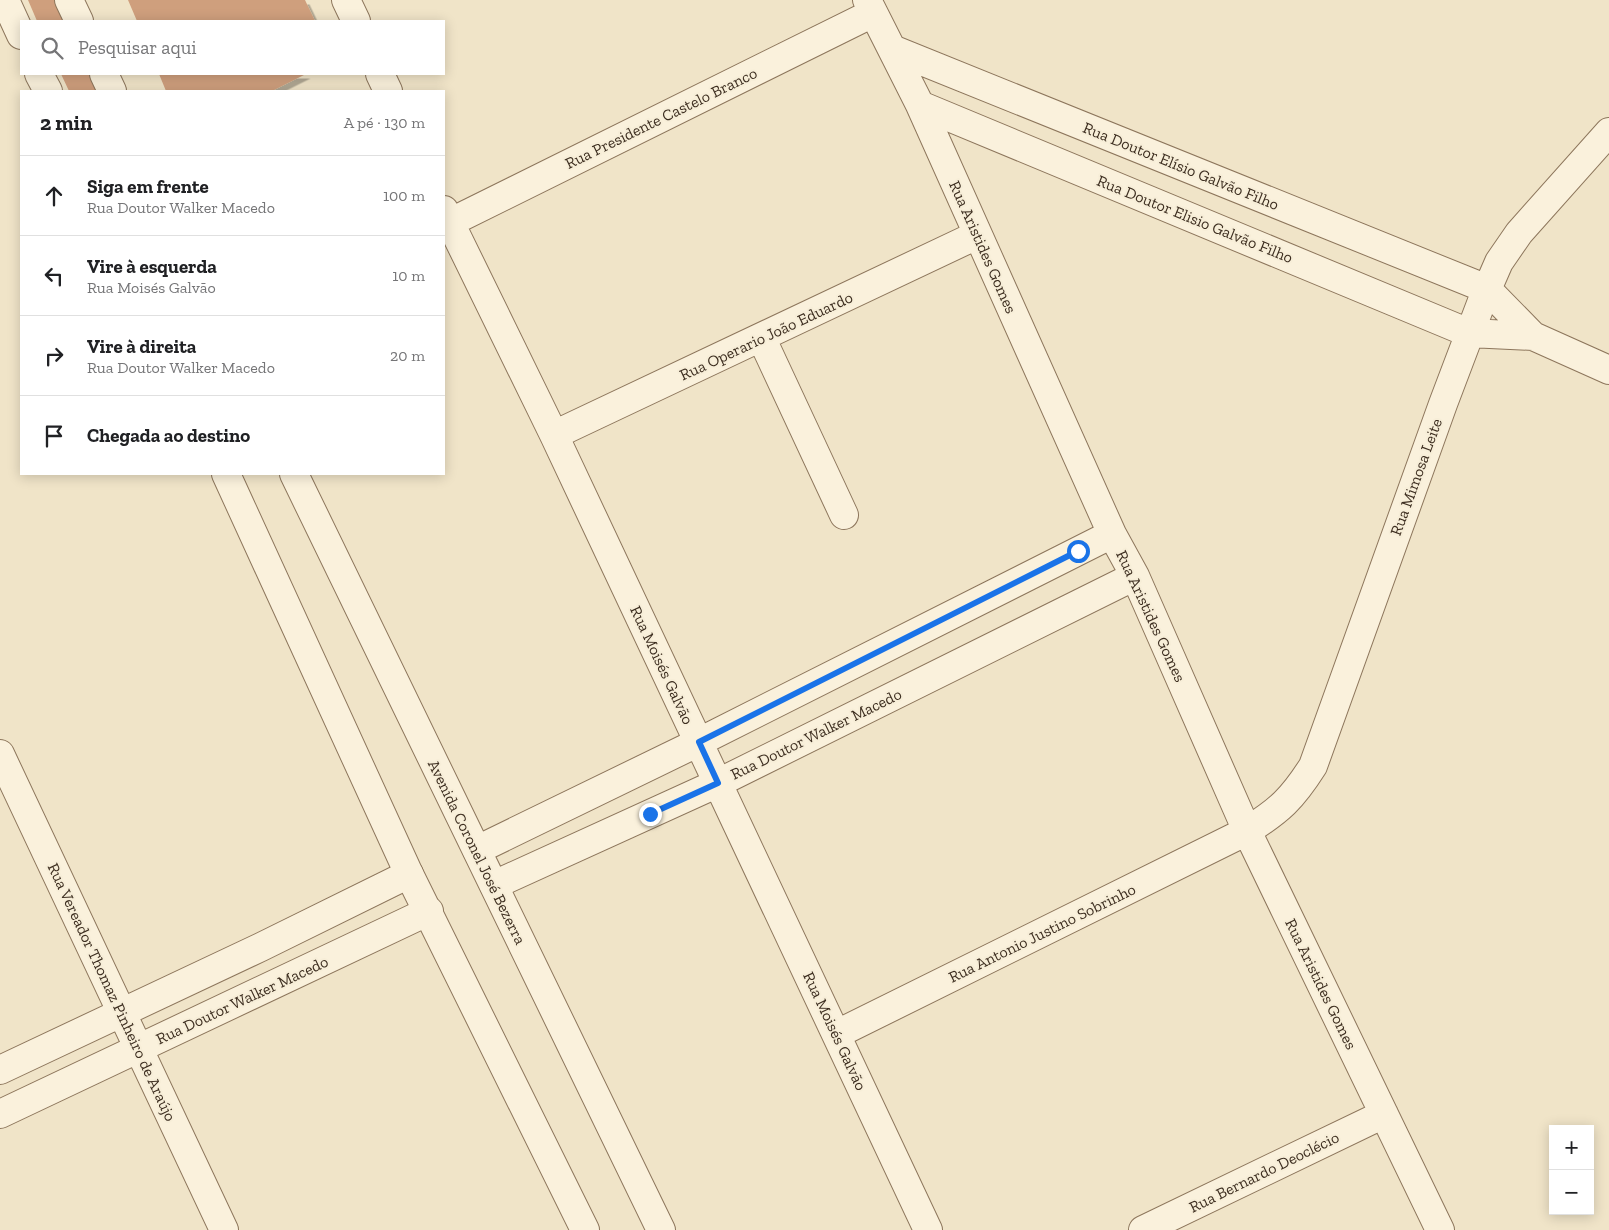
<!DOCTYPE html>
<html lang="pt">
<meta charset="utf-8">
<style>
:root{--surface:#fff;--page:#f6f6f6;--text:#202124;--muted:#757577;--line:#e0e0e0}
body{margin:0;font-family:"Zilla Slab",serif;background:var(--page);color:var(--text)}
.controls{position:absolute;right:15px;bottom:15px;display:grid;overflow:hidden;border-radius:0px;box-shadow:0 2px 12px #0003}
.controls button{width:45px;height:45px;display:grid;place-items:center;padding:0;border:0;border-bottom:1px solid var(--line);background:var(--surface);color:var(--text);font:25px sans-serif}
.stop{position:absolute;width:15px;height:15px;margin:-11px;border:4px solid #1a73e8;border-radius:50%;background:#fff}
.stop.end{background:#1a73e8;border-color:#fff;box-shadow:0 1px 5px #0008}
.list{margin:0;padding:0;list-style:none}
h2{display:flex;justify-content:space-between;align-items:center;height:65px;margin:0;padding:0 20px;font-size:21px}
h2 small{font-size:16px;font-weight:400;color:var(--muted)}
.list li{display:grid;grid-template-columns:32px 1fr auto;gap:15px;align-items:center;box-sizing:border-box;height:80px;padding:0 20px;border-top:1px solid var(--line)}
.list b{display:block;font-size:19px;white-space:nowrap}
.list p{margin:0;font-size:16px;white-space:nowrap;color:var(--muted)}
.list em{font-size:16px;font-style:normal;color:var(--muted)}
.icon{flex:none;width:28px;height:28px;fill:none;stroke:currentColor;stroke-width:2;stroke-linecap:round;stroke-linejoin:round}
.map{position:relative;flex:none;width:1609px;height:1230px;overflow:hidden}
.search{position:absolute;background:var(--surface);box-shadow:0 2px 12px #0003;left:20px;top:20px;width:425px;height:55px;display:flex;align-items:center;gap:12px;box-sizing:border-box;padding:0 18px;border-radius:0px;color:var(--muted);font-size:19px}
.panel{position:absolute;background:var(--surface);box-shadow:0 2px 12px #0003;left:20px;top:90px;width:425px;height:385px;border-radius:0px}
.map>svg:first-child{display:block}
</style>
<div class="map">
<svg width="1609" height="1230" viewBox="0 0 1609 1230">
<defs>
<filter id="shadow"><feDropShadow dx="4.5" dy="4.5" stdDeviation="0" flood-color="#0004"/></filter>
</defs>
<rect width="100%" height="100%" fill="#f0e4c8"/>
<path fill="#cf9f7d" filter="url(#shadow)" d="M 28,0 L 55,0 L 65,21 L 37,21 Z
M 128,0 L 305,0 L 315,21 L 137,21 Z
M 61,74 L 90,74 L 98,91 L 69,91 Z
M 159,74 L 306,74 L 272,91 L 166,91 Z"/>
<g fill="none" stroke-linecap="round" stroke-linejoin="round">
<defs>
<path id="minor" d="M 346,0 L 356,21
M 867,0 L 920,105 L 1112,534 L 1135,576 L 1247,831 L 1440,1230
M 892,49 L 1487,289 L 1533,336
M 380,74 L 388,91
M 920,105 L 1469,333 L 1533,336 L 1609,370
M 444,210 L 554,435 L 928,1230
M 449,223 L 873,13
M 762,339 L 844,515
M 554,435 L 977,235
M 0,754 L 224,1230
M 477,850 L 699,742 L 1112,534
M 494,885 L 718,783 L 1135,576
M 837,1034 L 1247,831 C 1280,810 1292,799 1313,766 L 1443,404 L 1482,301 L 1499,262 L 1519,233 L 1609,132
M 0,1070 L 261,947 L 409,874
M 0,1114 L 429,911
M 1143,1230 L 1384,1114"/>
<path id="tertiary" d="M 5,0 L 21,35
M 69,0 L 79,21
M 39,74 L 48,91
M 104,74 L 112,91
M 226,474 L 409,874 L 585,1230
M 294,474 L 661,1230"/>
</defs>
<use href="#minor" stroke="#8d765c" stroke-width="30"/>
<use href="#tertiary" stroke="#8d765c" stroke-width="30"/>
<use href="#minor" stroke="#faf1dc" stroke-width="28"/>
<use href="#tertiary" stroke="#faf1dc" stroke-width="28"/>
</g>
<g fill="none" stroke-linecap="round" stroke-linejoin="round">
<path stroke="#1a73e8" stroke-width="6" d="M 650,814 L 718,783 L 699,742 L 1078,551"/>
</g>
<g text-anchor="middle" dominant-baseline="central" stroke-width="4" stroke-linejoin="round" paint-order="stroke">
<g font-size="16" fill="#3d2e20" stroke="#f7eed8">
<text transform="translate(661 118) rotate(-26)">Rua Presidente Castelo Branco</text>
<text transform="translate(1181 166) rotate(22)">Rua Doutor Elísio Galvão Filho</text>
<text transform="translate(1195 219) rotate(22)">Rua Doutor Elisio Galvão Filho</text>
<text transform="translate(983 247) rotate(66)">Rua Aristides Gomes</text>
<text transform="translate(766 336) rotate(-25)">Rua Operario João Eduardo</text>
<text transform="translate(1416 477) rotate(-70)">Rua Mimosa Leite</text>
<text transform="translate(1151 616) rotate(65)">Rua Aristides Gomes</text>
<text transform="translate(662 665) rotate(65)">Rua Moisés Galvão</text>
<text transform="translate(816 734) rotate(-26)">Rua Doutor Walker Macedo</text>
<text transform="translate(477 852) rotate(64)">Avenida Coronel José Bezerra</text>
<text transform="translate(1042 933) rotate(-26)">Rua Antonio Justino Sobrinho</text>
<text transform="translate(1321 984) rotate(64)">Rua Aristides Gomes</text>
<text transform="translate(112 992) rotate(65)">Rua Vereador Thomaz Pinheiro de Araújo</text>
<text transform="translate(242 1000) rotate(-25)">Rua Doutor Walker Macedo</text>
<text transform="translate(835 1031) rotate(65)">Rua Moisés Galvão</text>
<text transform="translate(1264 1172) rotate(-26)">Rua Bernardo Deoclécio</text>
</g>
</g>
</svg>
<div class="controls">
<button>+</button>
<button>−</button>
</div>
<div class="stop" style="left:1078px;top:551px"></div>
<div class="stop end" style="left:650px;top:814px"></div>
<div class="search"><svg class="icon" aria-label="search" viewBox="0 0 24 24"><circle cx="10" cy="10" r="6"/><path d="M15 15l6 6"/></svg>Pesquisar aqui</div>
<section class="panel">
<h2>2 min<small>A pé · 130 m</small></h2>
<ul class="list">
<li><svg class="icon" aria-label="ahead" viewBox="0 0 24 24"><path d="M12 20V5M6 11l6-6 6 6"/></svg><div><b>Siga em frente</b><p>Rua Doutor Walker Macedo</p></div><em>100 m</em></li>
<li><svg class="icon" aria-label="left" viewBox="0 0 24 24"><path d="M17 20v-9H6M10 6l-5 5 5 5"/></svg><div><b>Vire à esquerda</b><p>Rua Moisés Galvão</p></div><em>10 m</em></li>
<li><svg class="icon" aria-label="right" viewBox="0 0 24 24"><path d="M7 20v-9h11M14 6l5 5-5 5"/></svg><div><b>Vire à direita</b><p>Rua Doutor Walker Macedo</p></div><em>20 m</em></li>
<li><svg class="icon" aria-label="arrive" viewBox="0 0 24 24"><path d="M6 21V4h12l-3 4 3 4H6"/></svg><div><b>Chegada ao destino</b></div></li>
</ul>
</section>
</div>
